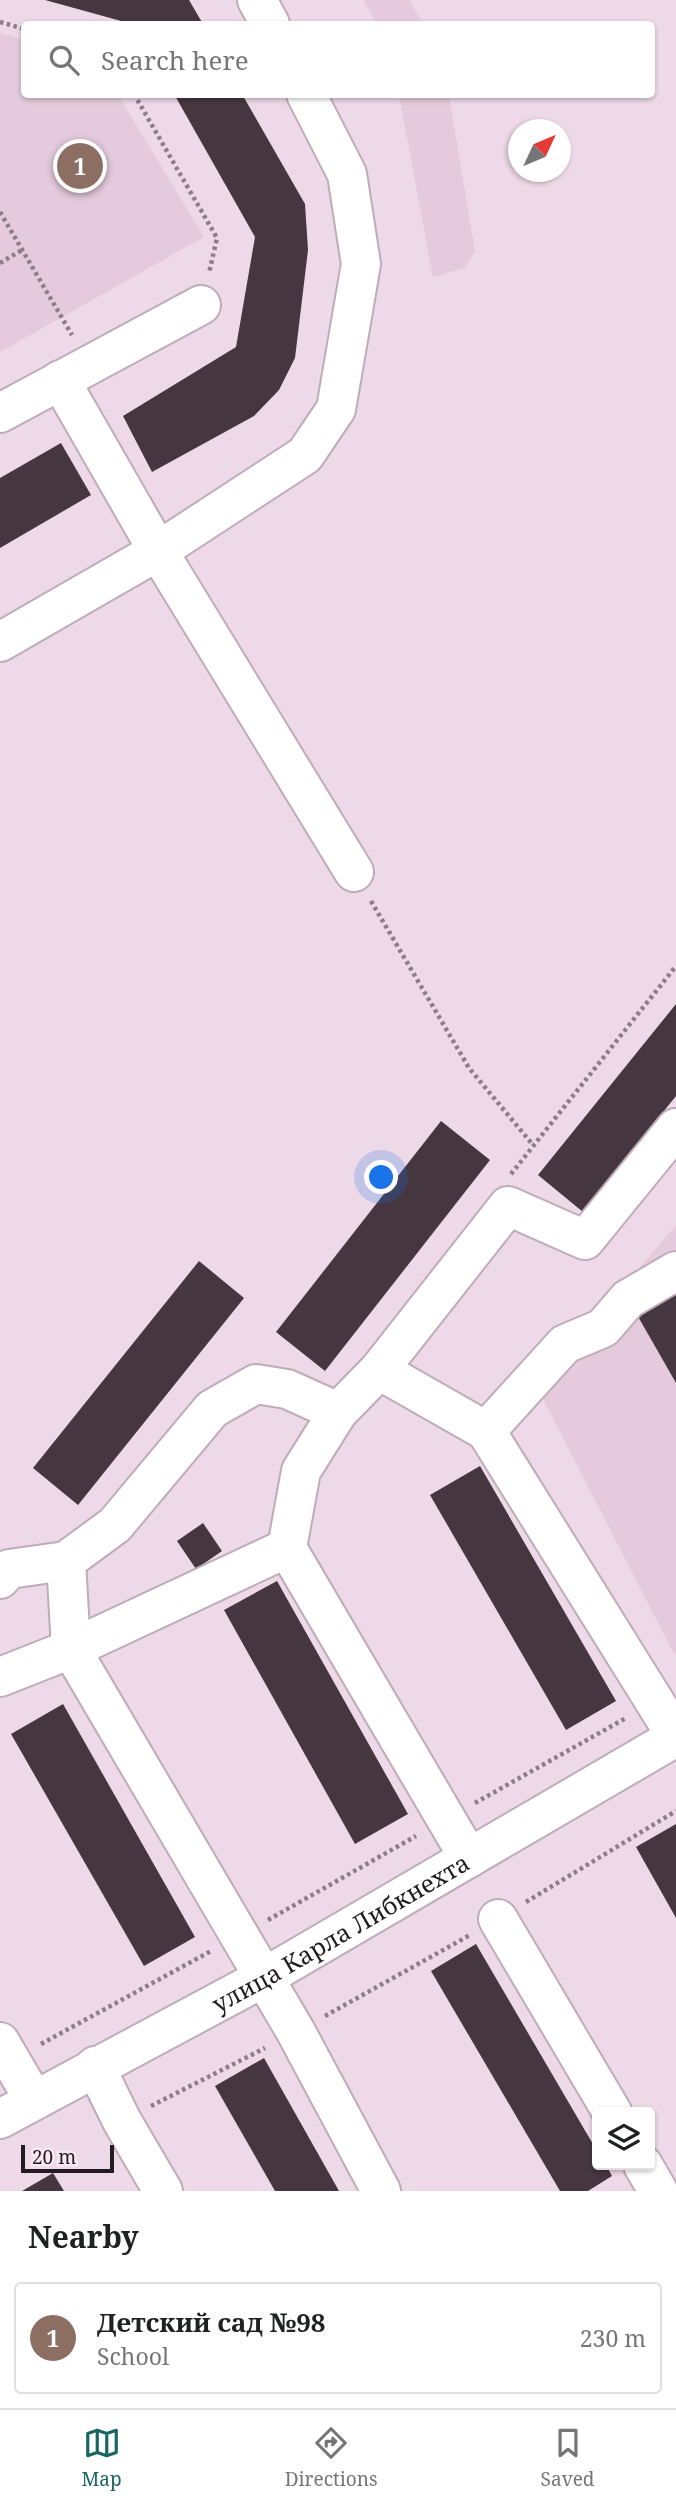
<!DOCTYPE html>
<meta charset="utf-8">
<style>
:root{--surface:#fff;--page:#f6f6f6;--text:#202124;--muted:#757577;--line:#e0e0e0;--accent:#186563}
body{margin:0;font-family:"Noto Serif",serif;background:var(--page);color:var(--text)}
.controls{position:absolute;right:21px;bottom:21px;display:grid;overflow:hidden;border-radius:7px;box-shadow:0 2px 5px #0004}
.controls button{width:63px;height:63px;display:grid;place-items:center;padding:0;border:0;border-bottom:2px solid var(--line);background:var(--surface);color:var(--text);font:35px sans-serif}
.compass{position:absolute;left:508px;top:119px;width:63px;height:63px;border-radius:50%;background:var(--surface);box-shadow:0 2px 5px #0004;rotate:46deg}
.scale{position:absolute;left:21px;bottom:18px;width:93px;box-sizing:border-box;padding-left:7px;border:4px solid #221b20;border-top:0;font-size:19px;line-height:24px;white-space:nowrap;color:#221b20;-webkit-text-stroke:5px #fae7f4;paint-order:stroke}
.you{position:absolute;left:382px;top:1178px;width:24px;height:24px;margin:-18px;border:5px solid #fff;border-radius:50%;background:#1a73e8;box-shadow:0 0 0 10px #1a73e833}
.badge{display:grid;place-items:center;width:46px;height:46px;border-radius:50%;background:var(--accent);color:#fff;font-size:23px;font-weight:700}
.pin{position:absolute;translate:-50% -50%;border:4px solid #fff;box-shadow:0 2px 7px #0006}
.list{margin:0;padding:0;list-style:none}
h2{display:flex;justify-content:space-between;align-items:center;height:91px;margin:0;padding:0 28px;font-size:30px}
h2 small{font-size:23px;font-weight:400;color:var(--muted)}
.list li{display:grid;grid-template-columns:46px 1fr auto;gap:21px;align-items:center;box-sizing:border-box;height:112px;margin:0 14px 14px;padding:0 14px;border:2px solid var(--line);border-radius:7px}
.list b{display:block;font-size:26px;white-space:nowrap}
.list p{margin:0;font-size:23px;white-space:nowrap;color:var(--muted)}
.list em{font-size:23px;font-style:normal;color:var(--muted)}
.icon{flex:none;width:38px;height:38px;fill:none;stroke:currentColor;stroke-width:2;stroke-linecap:round;stroke-linejoin:round}
.map{position:relative;flex:none;width:676px;height:2191px;overflow:hidden}
.search{position:absolute;background:var(--surface);box-shadow:0 2px 5px #0004;left:21px;right:21px;top:21px;height:77px;display:flex;align-items:center;gap:18px;box-sizing:border-box;padding:0 24px;border-radius:7px;color:var(--muted);font-size:26px}
.sheet{height:217px;background:var(--surface)}
nav{display:flex;justify-content:space-around;align-items:center;box-sizing:border-box;height:98px;border-top:2px solid var(--line);background:var(--surface);font-size:19px;color:var(--muted)}
nav a{display:grid;justify-items:center;gap:4px}
nav .on{color:var(--accent)}
.map>svg:first-child{display:block}
</style>
<div class="map">
<svg width="676" height="2191" viewBox="0 0 676 2191">
<rect width="100%" height="100%" fill="#edd9e7"/>
<path fill="#e4cadc" d="M 363,0 L 409,0 L 423,24 L 377,24 Z
M 0,33 L 24,40 L 24,94 L 118,95 L 204,237 L 0,352 Z
M 399,95 L 449,95 L 475,251 L 465,268 L 433,277 Z
M 676,1225 L 676,1653 L 674,1654 L 540,1393 L 582,1336 Z"/>
<path fill="#453640" d="M 45,0 L 189,0 L 203,24 L 132,24 Z
M 174,94 L 242,94 L 305,204 L 308,250 L 295,358 L 279,390 L 254,416 L 152,472 L 123,416 L 236,347 L 255,237 Z
M 61,443 L 91,495 L 0,548 L 0,478 Z
M 676,1004 L 676,1096 L 583,1212 L 538,1175 Z
M 441,1121 L 490,1160 L 325,1371 L 276,1332 Z
M 199,1261 L 244,1298 L 78,1505 L 33,1468 Z
M 676,1281 L 676,1383 L 632,1306 Z
M 480,1466 L 616,1701 L 566,1730 L 430,1495 Z
M 203,1523 L 222,1551 L 196,1569 L 177,1541 Z
M 277,1581 L 408,1814 L 355,1844 L 224,1610 Z
M 63,1704 L 195,1937 L 144,1966 L 11,1734 Z
M 676,1824 L 676,1918 L 636,1847 Z
M 476,1944 L 597,2151 L 597,2165 L 606,2165 L 612,2176 L 588,2191 L 560,2191 L 431,1971 Z
M 264,2058 L 339,2191 L 275,2191 L 215,2086 Z
M 53,2173 L 64,2191 L 22,2191 Z"/>
<g fill="none" stroke-linecap="round" stroke-linejoin="round">
<defs>
<g id="minor">
<path d="M 257,0 L 270,24"/>
<path d="M 60,380 L 158,551 L 354,872"/>
<path d="M 0,413 L 201,305"/>
<path d="M 0,642 L 158,551 L 305,455 L 336,409 L 361,264 L 347,174 L 306,94"/>
<path d="M 379,1370 L 486,1431 L 676,1736"/>
<path d="M 338,1412 L 301,1471 L 287,1548 L 469,1858"/>
<path d="M 486,1431 L 565,1344 L 603,1328 L 628,1299 L 676,1271"/>
<path d="M 66,1561 L 71,1649 L 296,2032 L 381,2191"/>
<path d="M 0,1579 L 9,1569 L 66,1561 L 115,1525 L 212,1409 L 256,1384 L 287,1389 L 338,1412 L 379,1370 L 508,1206 L 585,1240 L 676,1128"/>
<path d="M 0,1677 L 71,1649 L 287,1548"/>
<path d="M 498,1919 L 612,2112"/>
<path d="M 0,2042 L 34,2100"/>
<path d="M 95,2066 L 122,2121 L 163,2191"/>
<path id="s1" d="M 0,2119 L 263,1978 L 676,1737"/>
<path d="M 643,2165 L 658,2191"/>
</g>
</defs>
<use href="#minor" stroke="#bfacb9" stroke-width="42"/>
<path stroke="#8c7e88" stroke-width="4.5" stroke-dasharray="3.5 3.5" stroke-linecap="butt" d="M 0,22 L 24,29
M 134,94 L 217,238 L 209,273
M 0,212 L 72,335
M 0,263 L 22,250
M 371,901 L 469,1068 L 533,1145
M 511,1174 L 676,966
M 475,1803 L 626,1718
M 526,1902 L 676,1811
M 268,1920 L 416,1836
M 325,2016 L 470,1935
M 41,2044 L 211,1951
M 151,2106 L 265,2048"/>
<use href="#minor" stroke="#fff" stroke-width="38"/>
</g>
<g text-anchor="middle" dominant-baseline="central" stroke-width="7" stroke-linejoin="round" paint-order="stroke">
<g font-size="24" fill="#221b20" stroke="#fae7f4">
<text stroke="none"><textPath href="#s1" startOffset="388">улица Карла Либкнехта</textPath></text>
</g>
</g>
</svg>
<div class="controls">
<button><svg class="icon" aria-label="layers" viewBox="0 0 24 24"><path d="M12 4l9 5-9 5-9-5zM3 14l9 5 9-5"/></svg></button>
</div>
<svg class="compass" viewBox="-18 -18 36 36"><path d="M0-13l5 13h-10z" fill="#e53935"/><path d="M0 13l5-13h-10z" fill="#757577"/></svg>
<div class="scale">20 m</div>
<div class="you"></div>
<div class="pin badge" style="left:80px;top:166px;background:#8d6e63">1</div>
<div class="search"><svg class="icon" aria-label="search" viewBox="0 0 24 24"><circle cx="10" cy="10" r="6"/><path d="M15 15l6 6"/></svg>Search here</div>
</div>
<section class="sheet">
<h2>Nearby<small></small></h2>
<ul class="list">
<li><span class="badge" style="background:#8d6e63">1</span><div><b>Детский сад №98</b><p>School</p></div><em>230 m</em></li>
</ul>
</section>
<nav>
<a class="on"><svg class="icon" aria-label="map" viewBox="0 0 24 24"><path d="M3 6l6-2 6 2 6-2v14l-6 2-6-2-6 2zM9 4v14M15 6v14"/></svg>Map</a>
<a><svg class="icon" aria-label="directions" viewBox="0 0 24 24"><path d="M12 3l9 9-9 9-9-9zM9 14v-3h6M13 9l2 2-2 2"/></svg>Directions</a>
<a><svg class="icon" aria-label="saved" viewBox="0 0 24 24"><path d="M7 4h10v16l-5-4-5 4z"/></svg>Saved</a>
</nav>
